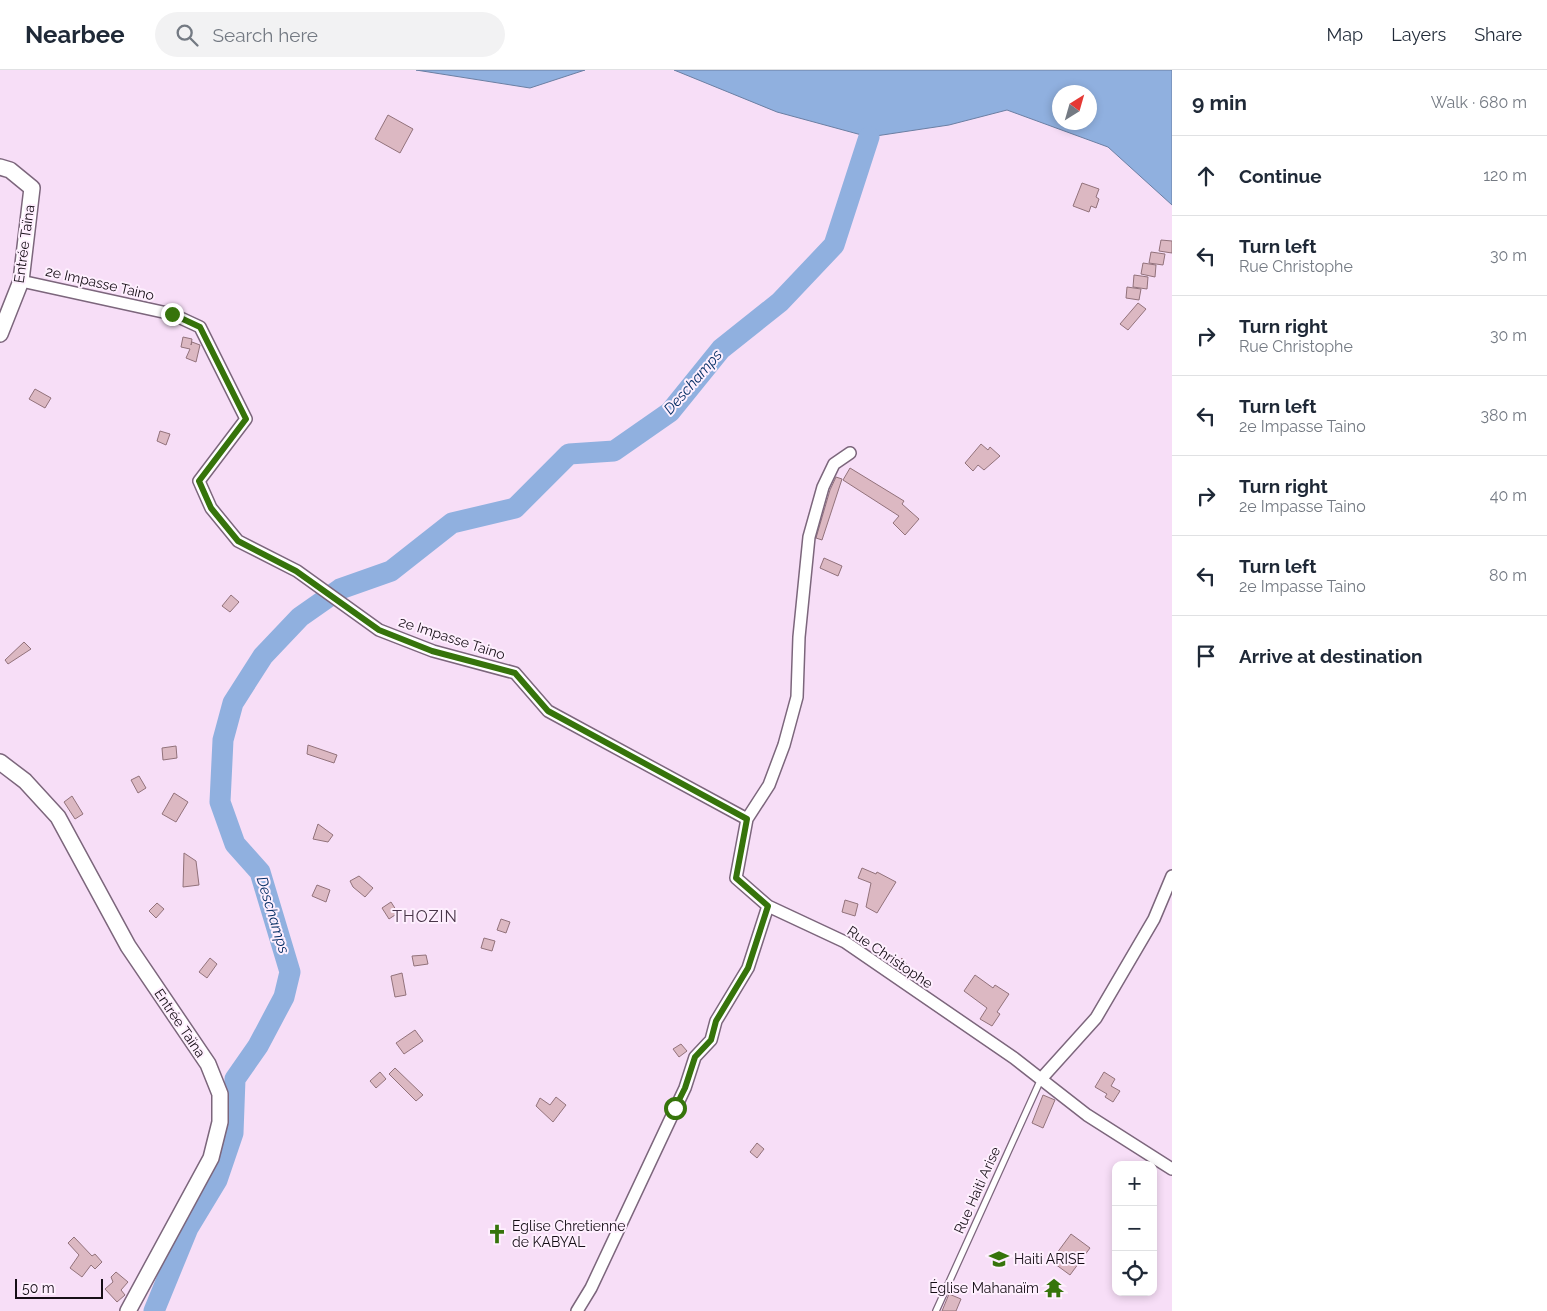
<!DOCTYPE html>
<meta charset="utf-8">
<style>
:root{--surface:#fff;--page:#f2f2f3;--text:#1f2937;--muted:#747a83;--line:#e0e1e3}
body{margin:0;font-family:Raleway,sans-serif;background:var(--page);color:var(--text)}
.controls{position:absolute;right:15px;bottom:15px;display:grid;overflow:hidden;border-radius:10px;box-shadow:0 2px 8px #0003}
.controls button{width:45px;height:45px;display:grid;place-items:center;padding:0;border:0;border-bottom:1px solid var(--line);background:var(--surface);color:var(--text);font:25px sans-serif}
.compass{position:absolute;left:1052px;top:15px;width:45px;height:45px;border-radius:50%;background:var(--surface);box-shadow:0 2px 8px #0003;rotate:37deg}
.scale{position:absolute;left:15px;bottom:12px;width:88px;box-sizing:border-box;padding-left:5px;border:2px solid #160e16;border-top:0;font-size:14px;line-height:18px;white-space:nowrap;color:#160e16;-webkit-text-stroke:4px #feeffe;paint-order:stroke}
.stop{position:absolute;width:15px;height:15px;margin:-11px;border:4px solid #36740b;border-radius:50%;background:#fff}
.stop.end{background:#36740b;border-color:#fff;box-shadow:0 1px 5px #0008}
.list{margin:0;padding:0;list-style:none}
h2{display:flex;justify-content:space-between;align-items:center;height:65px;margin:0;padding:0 20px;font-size:21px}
h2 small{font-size:16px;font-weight:400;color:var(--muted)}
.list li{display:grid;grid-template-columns:32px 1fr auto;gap:15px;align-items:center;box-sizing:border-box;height:80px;padding:0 20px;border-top:1px solid var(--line)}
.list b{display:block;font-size:19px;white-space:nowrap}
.list p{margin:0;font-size:16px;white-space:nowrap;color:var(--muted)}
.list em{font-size:16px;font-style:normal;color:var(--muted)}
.icon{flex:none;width:28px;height:28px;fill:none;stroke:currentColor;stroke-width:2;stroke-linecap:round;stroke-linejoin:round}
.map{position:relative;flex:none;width:1172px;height:1241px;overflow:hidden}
header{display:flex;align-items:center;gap:30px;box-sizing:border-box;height:70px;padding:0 25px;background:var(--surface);border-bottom:1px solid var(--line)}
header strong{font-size:24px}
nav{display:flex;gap:28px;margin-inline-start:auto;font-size:18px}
.search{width:350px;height:45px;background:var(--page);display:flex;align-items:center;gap:12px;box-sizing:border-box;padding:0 18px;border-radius:28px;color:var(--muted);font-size:19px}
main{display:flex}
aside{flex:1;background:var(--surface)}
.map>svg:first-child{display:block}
</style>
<header>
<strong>Nearbee</strong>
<div class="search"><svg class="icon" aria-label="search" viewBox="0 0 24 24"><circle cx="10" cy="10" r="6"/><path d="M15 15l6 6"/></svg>Search here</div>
<nav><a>Map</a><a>Layers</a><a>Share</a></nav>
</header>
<main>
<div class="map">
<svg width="1172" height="1241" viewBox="0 0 1172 1241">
<rect width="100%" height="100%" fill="#f7def7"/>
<path fill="#90b0df" stroke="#6b7fa3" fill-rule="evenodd" d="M 416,0 L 585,0 L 530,18 Z
M 674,0 L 1172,0 L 1172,135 L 1108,77 L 1007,40 L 949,55 L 869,67 L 777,42 ZM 1060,22 L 1090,22 L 1090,52 L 1060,52 Z"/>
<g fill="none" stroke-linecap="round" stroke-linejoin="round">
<path stroke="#90b0df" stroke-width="21" d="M 154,1241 L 188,1158 L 217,1110 L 233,1063 L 235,1009 L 258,976 L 284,927 L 290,902 L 260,802 L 235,774 L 220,732 L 223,670 L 233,633 L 263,586 L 300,547 L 340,519 L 391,501 L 452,453 L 515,438 L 569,384 L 614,381 L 670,342 L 721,279 L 780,232 L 834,175 L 869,67"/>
</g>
<path fill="#dcb8c2" stroke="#92727b" d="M 388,45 L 413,59 L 400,83 L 375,69 Z
M 1082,113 L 1099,119 L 1096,127 L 1099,129 L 1096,138 L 1091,136 L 1089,142 L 1073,136 Z
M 1161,170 L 1172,171 L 1172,183 L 1159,181 Z
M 1151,182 L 1165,184 L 1163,195 L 1149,193 Z
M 1143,193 L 1156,195 L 1155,207 L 1141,204 Z
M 1134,205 L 1148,207 L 1147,219 L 1133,217 Z
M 1127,217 L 1141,219 L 1139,230 L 1126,228 Z
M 1138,233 L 1146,239 L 1128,260 L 1120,254 Z
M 183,267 L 192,269 L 191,275 L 192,272 L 200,275 L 196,292 L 186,288 L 190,279 L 181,277 Z
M 35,319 L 51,328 L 45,338 L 29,329 Z
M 160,361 L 170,364 L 166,375 L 157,371 Z
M 981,374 L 988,380 L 990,377 L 1000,386 L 984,400 L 978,395 L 973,401 L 965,393 Z
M 850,398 L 904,431 L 902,434 L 919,449 L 905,465 L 893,453 L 899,446 L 843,410 Z
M 836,407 L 842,409 L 822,470 L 816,468 L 830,420 Z
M 824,488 L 842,496 L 838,506 L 820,498 Z
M 231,525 L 239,532 L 230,542 L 222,536 Z
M 24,572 L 31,579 L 8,594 L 5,590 Z
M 308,675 L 337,685 L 334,693 L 307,684 Z
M 176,676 L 177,688 L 163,690 L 162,678 Z
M 139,706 L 146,718 L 138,723 L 131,710 Z
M 174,723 L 188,732 L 176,752 L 162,744 Z
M 72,726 L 83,744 L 75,749 L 64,732 Z
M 318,754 L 333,765 L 328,772 L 313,769 Z
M 184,783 L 196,791 L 199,815 L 183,817 Z
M 862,798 L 876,804 L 877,802 L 896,812 L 877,843 L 866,837 L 871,813 L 858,808 Z
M 359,806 L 373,818 L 365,827 L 353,817 L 350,811 Z
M 317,815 L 330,820 L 326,832 L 312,826 Z
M 845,830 L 858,834 L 855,846 L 842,842 Z
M 391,832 L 398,843 L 389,849 L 382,838 Z
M 157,833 L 164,839 L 156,848 L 149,841 Z
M 501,849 L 510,852 L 506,863 L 497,860 Z
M 484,868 L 495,871 L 492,881 L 481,878 Z
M 426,885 L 428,894 L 414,896 L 412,886 Z
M 210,888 L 217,894 L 207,908 L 199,902 Z
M 902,888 L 911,900 L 906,905 L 895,897 Z
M 402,903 L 406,925 L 395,927 L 391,906 Z
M 975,905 L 993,918 L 995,915 L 1009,924 L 997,942 L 1000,944 L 992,956 L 980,949 L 987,938 L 964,921 Z
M 415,960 L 423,971 L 404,984 L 396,973 Z
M 681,974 L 687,981 L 679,987 L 673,979 Z
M 395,998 L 423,1025 L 416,1031 L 389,1004 Z
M 380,1002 L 386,1009 L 376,1018 L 370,1011 Z
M 1104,1002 L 1115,1009 L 1111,1016 L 1120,1021 L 1113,1032 L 1105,1027 L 1107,1024 L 1095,1017 Z
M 1043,1025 L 1055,1030 L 1043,1058 L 1032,1053 Z
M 556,1027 L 566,1035 L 553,1052 L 536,1036 L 540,1028 L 550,1035 Z
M 757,1073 L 764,1079 L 757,1088 L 750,1082 Z
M 1071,1164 L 1090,1178 L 1070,1205 L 1051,1191 Z
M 74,1167 L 92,1186 L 95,1184 L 102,1192 L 95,1199 L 91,1195 L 82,1207 L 70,1198 L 79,1185 L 68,1173 Z
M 116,1202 L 128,1212 L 121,1220 L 125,1225 L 117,1232 L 105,1219 L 113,1212 L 111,1207 Z
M 949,1224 L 961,1229 L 956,1241 L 942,1241 Z"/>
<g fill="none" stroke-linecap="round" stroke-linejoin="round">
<defs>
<path id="lane" d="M 936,1241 L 1041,1009"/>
<path id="street" d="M 21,211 L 172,244 L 200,257 L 246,349 L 199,411 L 211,438 L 238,471 L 297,501 L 379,560 L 433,581 L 515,603 L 548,641 L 747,749
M 850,383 L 834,394 L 823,417 L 809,467 L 799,567 L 797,627 L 784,675 L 769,715 L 747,749 L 736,808 L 768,836 L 845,872 L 1014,988 L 1087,1045 L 1172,1099
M 1041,1009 L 1096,948 L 1154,849 L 1172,806
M 577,1241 L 591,1218 L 685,1018 L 695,987 L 711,970 L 716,951 L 748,898 L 768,836"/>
<path id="secondary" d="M 0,97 L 10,100 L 32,118 L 21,211 L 0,264
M 0,692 L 25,711 L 58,747 L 128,876 L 208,994 L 220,1024 L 220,1052 L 211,1088 L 128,1241"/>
</defs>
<use href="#lane" stroke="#7c667c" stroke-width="8"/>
<use href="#street" stroke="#7c667c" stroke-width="14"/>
<use href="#secondary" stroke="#7c667c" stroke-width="18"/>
<use href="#lane" stroke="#fff" stroke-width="5.5"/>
<use href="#street" stroke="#fff" stroke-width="11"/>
<use href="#secondary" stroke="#fff" stroke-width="15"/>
</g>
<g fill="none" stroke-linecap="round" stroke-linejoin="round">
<path stroke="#36740b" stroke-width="6" d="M 172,244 L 200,257 L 246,349 L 199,411 L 211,438 L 238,471 L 296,501 L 379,560 L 432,581 L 515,603 L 548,641 L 747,749 L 736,808 L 768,836 L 748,898 L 716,951 L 711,970 L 695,987 L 685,1018 L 675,1038"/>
</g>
<defs>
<symbol id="church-bare" viewBox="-9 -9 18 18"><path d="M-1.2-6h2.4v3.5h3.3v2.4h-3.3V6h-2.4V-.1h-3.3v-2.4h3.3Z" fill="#36740b" stroke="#feeffe" stroke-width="2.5" paint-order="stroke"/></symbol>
<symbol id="school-bare" viewBox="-9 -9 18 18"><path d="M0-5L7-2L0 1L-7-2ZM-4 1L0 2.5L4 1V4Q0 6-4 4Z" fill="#36740b" stroke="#feeffe" stroke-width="2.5" paint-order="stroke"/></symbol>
<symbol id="temple-bare" viewBox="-9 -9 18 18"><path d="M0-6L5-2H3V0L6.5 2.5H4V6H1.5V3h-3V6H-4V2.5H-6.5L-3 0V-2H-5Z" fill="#36740b" stroke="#feeffe" stroke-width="2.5" paint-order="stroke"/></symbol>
</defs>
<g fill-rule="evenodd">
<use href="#church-bare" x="483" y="1150" width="28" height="28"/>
<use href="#school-bare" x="985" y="1175" width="28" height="28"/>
<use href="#temple-bare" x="1040" y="1204" width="28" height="28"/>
</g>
<g text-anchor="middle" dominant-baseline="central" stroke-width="4" stroke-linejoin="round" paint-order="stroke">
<g font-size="14" fill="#160e16" stroke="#feeffe">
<text transform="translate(24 174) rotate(-82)">Entrée Taïna</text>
<text transform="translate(100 213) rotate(13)">2e Impasse Taino</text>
<text transform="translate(452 568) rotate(18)">2e Impasse Taino</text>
<text transform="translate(890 887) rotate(34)">Rue Christophe</text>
<text transform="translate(180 953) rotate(56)">Entrée Taïna</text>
<text transform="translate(977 1120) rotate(-66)">Rue Haiti Arise</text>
</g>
<g font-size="14" fill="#160e16" stroke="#feeffe" text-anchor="start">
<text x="512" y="1156">Eglise Chretienne<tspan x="512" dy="16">de KABYAL</tspan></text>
<text x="1014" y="1189">Haiti ARISE</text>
<text x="1039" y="1218" text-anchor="end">Église Mahanaïm</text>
</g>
<g font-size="15" font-style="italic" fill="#052e65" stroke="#feeffe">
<text transform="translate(693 312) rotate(-49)">Deschamps</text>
<text transform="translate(273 845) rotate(73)">Deschamps</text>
</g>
<g font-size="16" letter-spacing="1" fill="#493549" stroke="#feeffe">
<text x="425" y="846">THOZIN</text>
</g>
</g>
</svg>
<div class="controls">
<button>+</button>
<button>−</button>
<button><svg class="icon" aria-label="locate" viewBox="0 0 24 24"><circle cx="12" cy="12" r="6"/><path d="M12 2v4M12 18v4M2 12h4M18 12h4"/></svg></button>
</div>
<svg class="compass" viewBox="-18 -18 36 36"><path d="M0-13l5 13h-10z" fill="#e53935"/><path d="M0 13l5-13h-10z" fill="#747a83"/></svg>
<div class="scale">50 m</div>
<div class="stop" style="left:675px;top:1038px"></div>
<div class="stop end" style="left:172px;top:244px"></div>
</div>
<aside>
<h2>9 min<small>Walk · 680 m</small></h2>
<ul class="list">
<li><svg class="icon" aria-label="ahead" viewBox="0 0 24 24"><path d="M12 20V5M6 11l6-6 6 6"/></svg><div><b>Continue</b></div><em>120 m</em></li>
<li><svg class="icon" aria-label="left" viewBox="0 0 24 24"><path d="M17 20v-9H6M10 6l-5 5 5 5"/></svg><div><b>Turn left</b><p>Rue Christophe</p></div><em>30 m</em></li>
<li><svg class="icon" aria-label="right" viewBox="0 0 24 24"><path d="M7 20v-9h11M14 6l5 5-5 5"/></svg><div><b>Turn right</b><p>Rue Christophe</p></div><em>30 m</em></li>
<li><svg class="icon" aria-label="left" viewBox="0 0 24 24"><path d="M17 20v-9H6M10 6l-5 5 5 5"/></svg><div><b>Turn left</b><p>2e Impasse Taino</p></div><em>380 m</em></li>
<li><svg class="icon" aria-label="right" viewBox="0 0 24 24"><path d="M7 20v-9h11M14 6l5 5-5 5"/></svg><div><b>Turn right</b><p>2e Impasse Taino</p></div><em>40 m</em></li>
<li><svg class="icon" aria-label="left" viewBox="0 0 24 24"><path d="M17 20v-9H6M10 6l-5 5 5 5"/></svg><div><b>Turn left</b><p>2e Impasse Taino</p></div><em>80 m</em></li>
<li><svg class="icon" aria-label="arrive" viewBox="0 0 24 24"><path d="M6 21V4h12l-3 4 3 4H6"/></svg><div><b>Arrive at destination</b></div></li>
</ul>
</aside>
</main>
